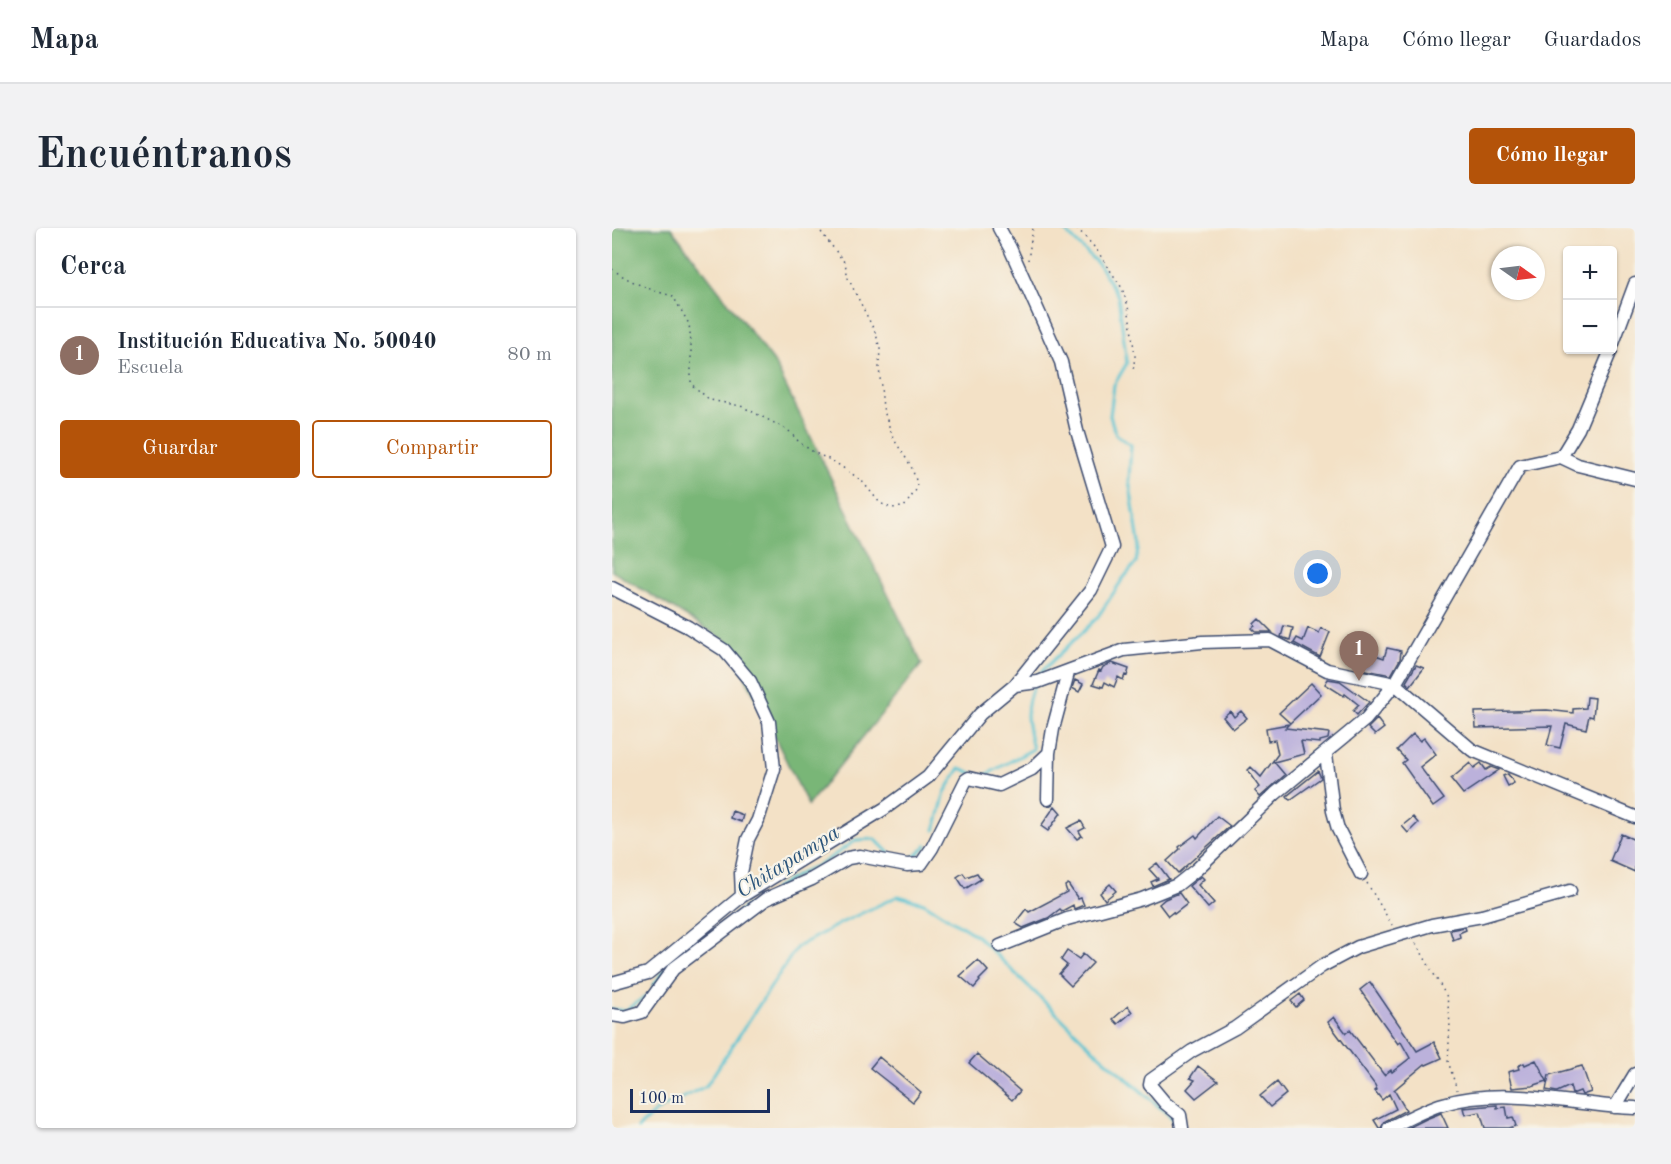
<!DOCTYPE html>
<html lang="es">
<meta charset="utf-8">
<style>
:root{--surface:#fff;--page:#f2f2f3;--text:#1f2937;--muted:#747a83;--line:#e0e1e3;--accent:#b45309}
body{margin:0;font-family:"Old Standard TT",serif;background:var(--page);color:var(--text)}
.controls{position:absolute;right:18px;top:18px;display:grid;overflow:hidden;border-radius:6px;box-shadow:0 2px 4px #0004}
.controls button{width:54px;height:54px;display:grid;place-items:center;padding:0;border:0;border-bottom:2px solid var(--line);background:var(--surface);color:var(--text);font:30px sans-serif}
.compass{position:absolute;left:879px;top:18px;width:54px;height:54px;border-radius:50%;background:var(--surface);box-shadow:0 2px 4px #0004;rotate:104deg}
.scale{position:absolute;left:18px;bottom:15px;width:140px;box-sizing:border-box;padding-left:6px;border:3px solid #1b2f5e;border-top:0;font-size:16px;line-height:21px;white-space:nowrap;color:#1b2f5e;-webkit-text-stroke:4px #f7f3e8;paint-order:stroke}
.you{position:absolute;left:706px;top:346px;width:21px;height:21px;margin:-15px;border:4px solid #fff;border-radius:50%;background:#1a73e8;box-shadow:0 0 0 9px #1a73e833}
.badge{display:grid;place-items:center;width:39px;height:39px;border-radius:50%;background:var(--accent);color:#fff;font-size:20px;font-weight:700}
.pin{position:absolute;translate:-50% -50px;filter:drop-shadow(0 2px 3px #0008)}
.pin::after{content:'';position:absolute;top:32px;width:21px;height:18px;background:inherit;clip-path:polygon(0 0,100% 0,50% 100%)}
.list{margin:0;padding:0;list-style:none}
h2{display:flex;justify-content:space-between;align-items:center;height:78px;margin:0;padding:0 24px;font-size:26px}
h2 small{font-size:20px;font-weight:400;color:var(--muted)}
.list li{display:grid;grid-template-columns:39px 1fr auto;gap:18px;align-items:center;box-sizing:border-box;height:96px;padding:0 24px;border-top:2px solid var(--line)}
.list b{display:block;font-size:22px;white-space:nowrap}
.list p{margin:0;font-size:20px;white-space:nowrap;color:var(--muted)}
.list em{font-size:20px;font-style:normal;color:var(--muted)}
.actions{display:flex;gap:12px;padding:18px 24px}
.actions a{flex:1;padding:14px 0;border:2px solid var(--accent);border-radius:6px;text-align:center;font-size:21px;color:var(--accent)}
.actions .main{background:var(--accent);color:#fff}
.map{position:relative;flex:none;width:1023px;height:900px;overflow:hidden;border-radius:6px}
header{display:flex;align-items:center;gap:36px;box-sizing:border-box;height:84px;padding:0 30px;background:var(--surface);border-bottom:2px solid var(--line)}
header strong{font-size:28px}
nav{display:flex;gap:33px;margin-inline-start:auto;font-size:21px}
.intro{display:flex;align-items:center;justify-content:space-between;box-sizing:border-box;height:144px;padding:0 36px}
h1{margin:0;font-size:42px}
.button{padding:15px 27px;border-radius:6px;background:var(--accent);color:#fff;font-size:21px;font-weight:700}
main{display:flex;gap:36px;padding:0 36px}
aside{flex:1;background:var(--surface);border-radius:6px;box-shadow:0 2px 4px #0004}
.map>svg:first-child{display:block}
</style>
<header>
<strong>Mapa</strong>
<nav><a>Mapa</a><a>Cómo llegar</a><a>Guardados</a></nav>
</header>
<div class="intro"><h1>Encuéntranos</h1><a class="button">Cómo llegar</a></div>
<main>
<aside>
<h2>Cerca<small></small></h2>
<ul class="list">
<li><span class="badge" style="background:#8d6e63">1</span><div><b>Institución Educativa No. 50040</b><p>Escuela</p></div><em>80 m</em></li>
</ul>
<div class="actions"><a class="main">Guardar</a><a>Compartir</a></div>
</aside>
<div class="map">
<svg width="1023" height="900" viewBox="0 0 1023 900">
<rect width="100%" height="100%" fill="#f7f3e8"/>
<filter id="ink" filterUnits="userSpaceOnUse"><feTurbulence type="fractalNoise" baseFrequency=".0167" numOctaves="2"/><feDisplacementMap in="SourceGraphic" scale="12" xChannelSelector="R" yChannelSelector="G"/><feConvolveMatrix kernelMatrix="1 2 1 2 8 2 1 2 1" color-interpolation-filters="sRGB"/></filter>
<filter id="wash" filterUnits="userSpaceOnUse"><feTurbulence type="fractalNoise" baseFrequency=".008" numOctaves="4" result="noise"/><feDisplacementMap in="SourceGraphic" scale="24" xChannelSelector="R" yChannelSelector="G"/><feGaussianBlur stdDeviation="1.35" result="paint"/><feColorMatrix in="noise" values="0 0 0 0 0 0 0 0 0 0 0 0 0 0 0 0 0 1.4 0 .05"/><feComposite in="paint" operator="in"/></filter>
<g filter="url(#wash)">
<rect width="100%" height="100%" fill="#f3e1c6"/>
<path fill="#79b677" stroke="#4a726a" stroke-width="1.5" d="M 0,0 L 59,0 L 162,134 L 310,436 L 196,577 L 116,414 L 0,343 Z"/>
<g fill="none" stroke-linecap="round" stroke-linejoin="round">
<path stroke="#58c3d2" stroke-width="3" d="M 424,451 L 426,447 L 485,390 L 510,352 L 524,335 L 527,315 L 517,252 L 519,217 L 504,207 L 498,188 L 502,157 L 515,135 L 506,68 L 487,37 L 454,4 L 452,0
M 372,548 L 421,521 C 415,497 411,481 422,457
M 323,602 L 333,564 L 348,540 L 360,545
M 291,630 L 300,631 L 315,617
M 162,661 L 191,644 L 211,635 L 244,612 L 263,611 L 281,629
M 113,695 L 136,677
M 41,758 L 57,737
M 0,781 L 13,783 L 34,768
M 26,900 L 43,884 L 94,858 L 185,719 L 229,695 L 286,668 L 312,675 L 365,708 L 484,824 L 566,895"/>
</g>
<g id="blocks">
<path fill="#bbb1db" d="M 647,391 L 660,404 L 644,404 L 640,400 L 643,398 L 642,396 Z
M 672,398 L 681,400 L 678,412 L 669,409 Z
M 696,400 L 707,405 L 709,400 L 718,404 L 708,429 L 682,415 L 685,410 L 691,413 Z
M 775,420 L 789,423 L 788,431 L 779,447 L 749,441 L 758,425 L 772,430 Z
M 500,435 L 517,441 L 515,448 L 513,447 L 511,452 L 506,449 L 502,459 L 493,454 L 491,459 L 481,456 L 487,442 L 489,443 L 491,439 Z
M 804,437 L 812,440 L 798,458 L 794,454 Z
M 716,451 L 728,453 L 757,474 L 745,487 L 741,483 L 747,477 L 733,466 L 732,468 L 713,456 Z
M 463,452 L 471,456 L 467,464 L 460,460 Z
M 699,455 L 709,466 L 678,495 L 667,485 Z
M 975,469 L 983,470 L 981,489 L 977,488 L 974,501 L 954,496 L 948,520 L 935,517 L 940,498 L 864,500 L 863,484 L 935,482 L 961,485 L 961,481 L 974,480 Z
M 618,483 L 622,489 L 629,483 L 635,490 L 621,501 L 611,489 Z
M 765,491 L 772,500 L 763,507 L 756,500 Z
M 677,496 L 673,500 L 717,505 L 716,511 L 708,513 L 708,515 L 689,513 L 692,526 L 662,534 L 673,547 L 648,569 L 643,563 L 648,559 L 636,542 L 639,539 L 649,549 L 666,526 L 663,512 L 656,513 L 654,500 Z
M 801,506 L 808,513 L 812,510 L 824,526 L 808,539 L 832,571 L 821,579 L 790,535 L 794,532 L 785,522 Z
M 858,535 L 862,540 L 869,535 L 874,542 L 879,539 L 887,542 L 851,566 L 839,551 Z
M 706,543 L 709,550 L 678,572 L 675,568 Z
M 896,546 L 902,555 L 896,558 L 891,548 Z
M 443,578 L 449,585 L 436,603 L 429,598 Z
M 120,583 L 131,587 L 129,594 L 118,590 Z
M 605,588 L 618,598 L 566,645 L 555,633 L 568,621 L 567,619 L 583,607 L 585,610 Z
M 801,589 L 806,595 L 796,605 L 790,598 Z
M 469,593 L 473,600 L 467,603 L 470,608 L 465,611 L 455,600 Z
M 1009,606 L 1023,612 L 1023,644 L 998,633 Z
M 545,635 L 557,651 L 541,658 L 539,654 L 546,651 L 537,641 Z
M 351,645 L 354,649 L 365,645 L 369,651 L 353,661 L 345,649 Z
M 589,648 L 592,651 L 586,657 L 602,675 L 596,680 L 577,658 Z
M 456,656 L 466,671 L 469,670 L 472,677 L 462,681 L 461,677 L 450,683 L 448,681 L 436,690 L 411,700 L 403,695 L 414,681 L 417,684 L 455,664 L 453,658 Z
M 498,656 L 504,663 L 493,672 L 488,665 Z
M 567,665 L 575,676 L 562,686 L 561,684 L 556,688 L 547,676 L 553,671 Z
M 853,699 L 854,702 L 847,705 L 848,709 L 841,712 L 838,702 Z
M 455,723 L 467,731 L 471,726 L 481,735 L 459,758 L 447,746 L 455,737 L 449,732 Z
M 366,732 L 376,743 L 367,752 L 368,753 L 362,760 L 348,748 Z
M 758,754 L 805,823 L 822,814 L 830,830 L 814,837 L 813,836 L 782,862 L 794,882 L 773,893 L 769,900 L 767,900 L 762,892 L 784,881 L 777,866 L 770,872 L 763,863 L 765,862 L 763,857 L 716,794 L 722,789 L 734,805 L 738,802 L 772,847 L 779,842 L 780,844 L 798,830 L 789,814 L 786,816 L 748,762 Z
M 688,766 L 692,772 L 684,779 L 679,773 Z
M 516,778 L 520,784 L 506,796 L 501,791 Z
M 365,826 L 408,863 L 400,872 L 357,835 Z
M 267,829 L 309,864 L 301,874 L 258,840 Z
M 924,832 L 935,853 L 920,858 L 900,860 L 896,844 L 907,841 L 906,838 L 912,835 L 913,837 Z
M 586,838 L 606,853 L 584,870 L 575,861 L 583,852 L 578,850 Z
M 970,838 L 979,864 L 970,867 L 968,863 L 960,866 L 958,858 L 945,864 L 934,862 L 937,847 Z
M 665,854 L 674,866 L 658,879 L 648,868 Z
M 885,877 L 885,880 L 894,879 L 896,890 L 901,889 L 904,898 L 897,900 L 873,900 L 868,884 L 853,887 L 851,880 Z
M 829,885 L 836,900 L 796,900 L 814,891 Z"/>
</g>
</g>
<g filter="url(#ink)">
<use href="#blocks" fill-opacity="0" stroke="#3b4a6e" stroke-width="1.5"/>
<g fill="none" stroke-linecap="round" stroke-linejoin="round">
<defs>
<path id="minor" d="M 1000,118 L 1023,56
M 949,229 L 966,237 L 1023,251
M 0,360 L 76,399 L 112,422 L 138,453 L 157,494 L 162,541 L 146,592 L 136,611 L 129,645 L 130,668 L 36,745 L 0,755
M 403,457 L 426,454 L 512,422 L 590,414 L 658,412 L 715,442 L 783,456 L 860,522 L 1023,589
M 714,526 L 721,583 L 726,601 L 749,646
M 436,571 L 437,525 L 441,501 L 456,445
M 130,668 L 272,581 L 316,549 L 368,486 L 403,457 L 479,362 L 500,319 L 465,203 L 449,134 L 398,20 L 387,0
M 388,718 L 455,691 L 530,671 L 565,657 L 585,641 L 663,566 L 754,491 L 783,456 L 908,238 L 949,229 L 966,201 L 999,122
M 0,787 L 13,789 L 30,784 L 61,741 L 154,671 L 200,651 L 236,630 L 248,628 L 295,637 L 309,636 L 320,620 L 354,552 L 357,550 L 387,557 L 420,541 L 437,525
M 1003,879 L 1023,846
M 570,900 L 568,887 L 553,875 L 538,857 L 539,852 L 580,823 L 623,800 L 710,738 L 746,719 L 820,697 L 870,688 L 958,663
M 777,900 C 794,892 813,881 831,876 C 893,858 960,877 1023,880"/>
</defs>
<use href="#minor" stroke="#3b4a6e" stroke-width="15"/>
<path stroke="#3b4a6e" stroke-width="1.5" stroke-dasharray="1.5 4.5" stroke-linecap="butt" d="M 465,0 L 484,21 L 510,60 L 516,78 L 523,128 L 521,143
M 416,32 L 421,0
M 0,41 C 18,54 40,63 61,68 L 77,96 L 79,114 L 79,156 L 98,172 L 129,178 L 176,202 L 188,215 L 203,225 L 221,233 L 249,252 L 268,275 L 279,280 L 292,279 L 304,262 L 305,255 L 299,238 L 281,210 L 271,180 L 267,139 L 268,121 L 264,106 L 236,50 L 233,35 L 206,0
M 755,655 L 780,697
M 804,715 L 835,769 L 838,795 L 836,833 L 845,862"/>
<use href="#minor" stroke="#fff" stroke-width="12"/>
</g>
</g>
<g text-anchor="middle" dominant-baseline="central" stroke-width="4.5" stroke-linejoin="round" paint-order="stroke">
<g font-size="22" font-style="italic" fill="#2a547b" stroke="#f7f3e8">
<text transform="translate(176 634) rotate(-32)">Chitapampa</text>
</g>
</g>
</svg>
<div class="controls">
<button>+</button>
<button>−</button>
</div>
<svg class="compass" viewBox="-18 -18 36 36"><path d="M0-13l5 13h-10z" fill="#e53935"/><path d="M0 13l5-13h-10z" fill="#747a83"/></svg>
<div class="scale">100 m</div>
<div class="you"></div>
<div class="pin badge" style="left:747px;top:453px;background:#8d6e63">1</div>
</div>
</main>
